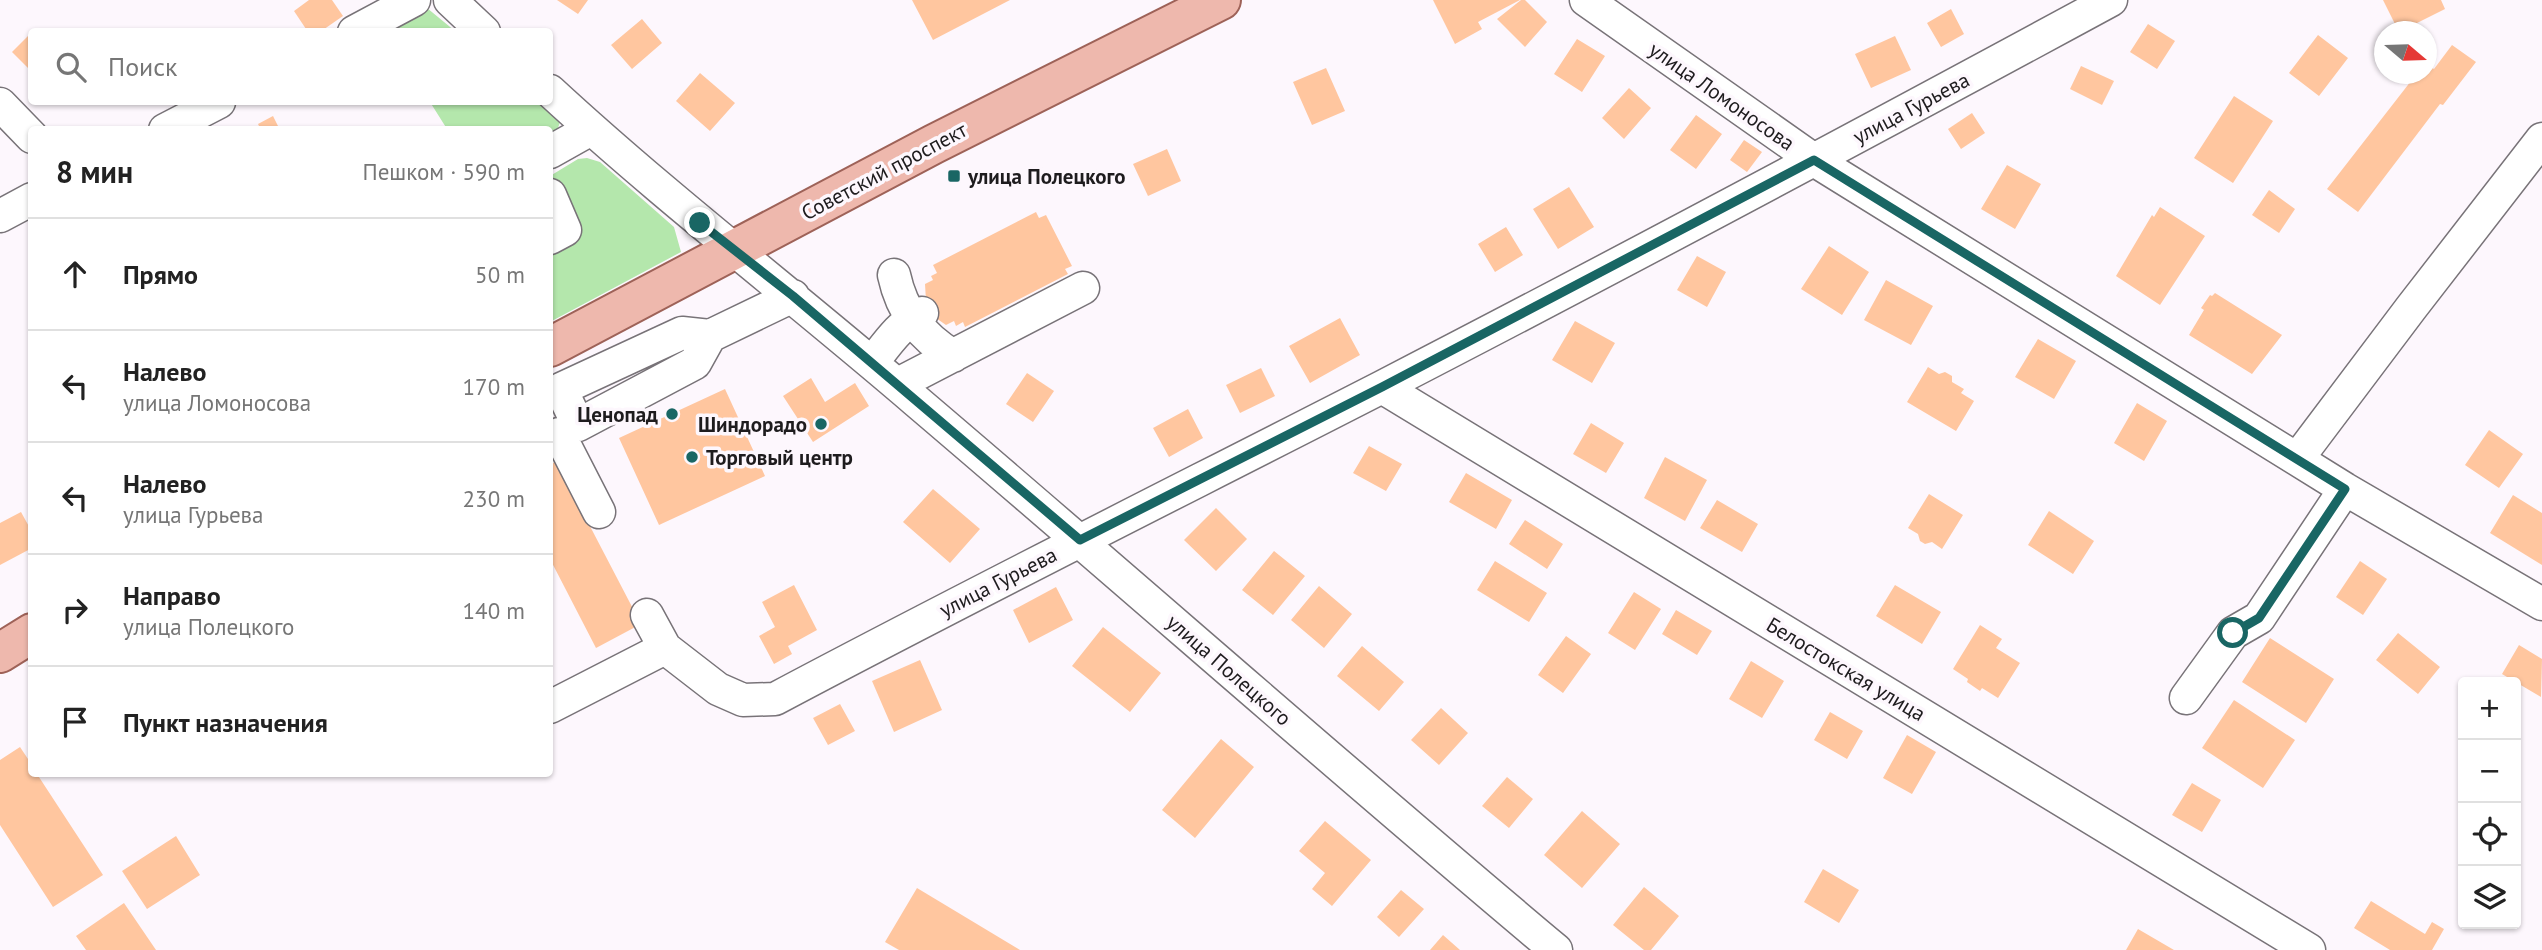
<!DOCTYPE html>
<html lang="ru">
<meta charset="utf-8">
<style>
:root{--surface:#fff;--page:#f2f2f2;--text:#222;--muted:#767676;--line:#e0e0e0}
body{margin:0;font-family:"PT Sans",sans-serif;background:var(--page);color:var(--text)}
.controls{position:absolute;right:21px;bottom:21px;display:grid;overflow:hidden;border-radius:7px;box-shadow:0 2px 5px #0004}
.controls button{width:63px;height:63px;display:grid;place-items:center;padding:0;border:0;border-bottom:2px solid var(--line);background:var(--surface);color:var(--text);font:35px sans-serif}
.compass{position:absolute;left:2374px;top:21px;width:63px;height:63px;border-radius:50%;background:var(--surface);box-shadow:0 2px 5px #0004;rotate:109deg}
.stop{position:absolute;width:21px;height:21px;margin:-16px;border:5px solid #196664;border-radius:50%;background:#fff}
.stop.end{background:#196664;border-color:#fff;box-shadow:0 2px 7px #0008}
.list{margin:0;padding:0;list-style:none}
h2{display:flex;justify-content:space-between;align-items:center;height:91px;margin:0;padding:0 28px;font-size:30px}
h2 small{font-size:23px;font-weight:400;color:var(--muted)}
.list li{display:grid;grid-template-columns:46px 1fr auto;gap:21px;align-items:center;box-sizing:border-box;height:112px;padding:0 28px;border-top:2px solid var(--line)}
.list b{display:block;font-size:26px;white-space:nowrap}
.list p{margin:0;font-size:23px;white-space:nowrap;color:var(--muted)}
.list em{font-size:23px;font-style:normal;color:var(--muted)}
.icon{flex:none;width:38px;height:38px;fill:none;stroke:currentColor;stroke-width:2;stroke-linecap:round;stroke-linejoin:round}
.map{position:relative;flex:none;width:2542px;height:950px;overflow:hidden}
.search{position:absolute;background:var(--surface);box-shadow:0 2px 5px #0004;left:28px;top:28px;width:525px;height:77px;display:flex;align-items:center;gap:18px;box-sizing:border-box;padding:0 24px;border-radius:7px;color:var(--muted);font-size:26px}
.panel{position:absolute;background:var(--surface);box-shadow:0 2px 5px #0004;left:28px;top:126px;width:525px;height:651px;border-radius:7px}
.map>svg:first-child{display:block}
</style>
<div class="map">
<svg width="2542" height="950" viewBox="0 0 2542 950">
<rect width="100%" height="100%" fill="#fdf7fd"/>
<path fill="#b4e7ac" d="M 427,8 L 455,31 L 386,32 Z
M 430,102 L 539,102 L 561,119 L 556,134 L 550,138 L 550,130 L 447,129 Z
M 587,158 L 600,162 L 674,227 L 681,252 L 550,322 L 550,249 L 555,186 L 550,176 L 578,159 Z"/>
<path fill="#ffc69f" d="M 309,0 L 332,0 L 343,16 L 320,32 L 308,32 L 294,11 Z
M 557,0 L 588,0 L 578,14 Z
M 912,0 L 1010,0 L 933,40 Z
M 1433,0 L 1520,0 L 1478,22 L 1482,29 L 1455,44 Z
M 1521,0 L 1525,0 L 1547,22 L 1525,47 L 1497,19 Z
M 2383,0 L 2441,0 L 2445,9 L 2399,32 Z
M 1951,9 L 1964,34 L 1941,47 L 1927,23 Z
M 642,19 L 662,43 L 632,69 L 611,45 Z
M 2148,24 L 2175,41 L 2157,69 L 2130,52 Z
M 32,32 L 32,72 L 12,52 Z
M 2318,35 L 2348,58 L 2319,96 L 2289,73 Z
M 1895,36 L 1911,70 L 1871,88 L 1855,54 Z
M 1577,39 L 1605,56 L 1582,92 L 1554,74 Z
M 2452,45 L 2476,62 L 2443,105 L 2440,104 L 2358,212 L 2327,189 L 2411,81 L 2419,74 L 2426,74 L 2426,64 L 2434,69 Z
M 2081,66 L 2114,81 L 2102,105 L 2070,89 Z
M 1326,68 L 1345,111 L 1312,125 L 1293,82 Z
M 700,73 L 735,103 L 710,131 L 676,101 Z
M 1629,88 L 1651,108 L 1624,139 L 1602,118 Z
M 2234,96 L 2273,121 L 2233,183 L 2194,158 Z
M 1972,113 L 1985,133 L 1961,149 L 1948,129 Z
M 1696,115 L 1722,134 L 1696,169 L 1670,150 Z
M 273,116 L 280,130 L 261,130 L 258,124 Z
M 1744,140 L 1762,152 L 1747,172 L 1730,160 Z
M 1167,149 L 1181,181 L 1148,196 L 1133,164 Z
M 2007,165 L 2041,184 L 2015,229 L 1981,209 Z
M 1569,187 L 1594,227 L 1558,249 L 1533,209 Z
M 2269,190 L 2295,209 L 2279,233 L 2252,215 Z
M 2160,207 L 2205,236 L 2160,305 L 2116,276 L 2152,215 L 2154,217 Z
M 1036,212 L 1039,218 L 1046,215 L 1072,266 L 1065,269 L 1068,274 L 965,327 L 963,322 L 956,326 L 954,321 L 946,325 L 933,316 L 926,301 L 925,284 L 933,280 L 931,276 L 937,273 L 933,265 Z
M 1506,227 L 1523,255 L 1495,272 L 1478,244 Z
M 1829,246 L 1869,272 L 1842,315 L 1801,289 Z
M 1697,256 L 1726,272 L 1707,307 L 1677,290 Z
M 1886,280 L 1933,306 L 1911,345 L 1864,320 Z
M 2215,293 L 2282,335 L 2252,374 L 2189,335 L 2204,310 L 2201,308 L 2210,295 L 2212,296 Z
M 1340,318 L 1360,355 L 1310,383 L 1289,346 Z
M 1575,321 L 1615,343 L 1592,383 L 1552,360 Z
M 2038,339 L 2076,361 L 2054,399 L 2015,377 Z
M 1928,367 L 1939,374 L 1945,372 L 1952,376 L 1952,382 L 1964,389 L 1961,393 L 1974,401 L 1956,431 L 1907,402 Z
M 1261,368 L 1275,396 L 1240,413 L 1226,385 Z
M 1027,373 L 1054,391 L 1033,422 L 1006,404 Z
M 811,378 L 825,402 L 855,383 L 869,406 L 813,442 L 783,396 Z
M 725,389 L 765,476 L 659,525 L 619,438 Z
M 2137,403 L 2167,421 L 2144,461 L 2114,443 Z
M 1188,409 L 1203,438 L 1169,457 L 1153,428 Z
M 1591,423 L 1624,443 L 1606,473 L 1573,454 Z
M 2489,430 L 2523,454 L 2499,488 L 2465,465 Z
M 1369,446 L 1402,464 L 1386,491 L 1353,473 Z
M 1665,457 L 1707,480 L 1685,521 L 1644,498 Z
M 556,461 L 641,624 L 596,648 L 550,559 L 550,465 Z
M 1466,473 L 1512,500 L 1496,529 L 1449,502 Z
M 933,489 L 980,529 L 950,563 L 903,522 Z
M 1929,494 L 1963,515 L 1942,549 L 1932,542 L 1925,544 L 1920,541 L 1918,534 L 1908,528 Z
M 2513,495 L 2542,513 L 2542,565 L 2490,533 Z
M 1717,500 L 1758,524 L 1742,552 L 1700,528 Z
M 1216,508 L 1247,539 L 1216,571 L 1184,540 Z
M 2049,511 L 2094,541 L 2073,574 L 2028,545 Z
M 21,512 L 32,532 L 32,548 L 0,565 L 0,523 Z
M 1525,520 L 1563,544 L 1547,569 L 1509,544 Z
M 1274,551 L 1305,576 L 1273,615 L 1242,590 Z
M 1495,561 L 1547,593 L 1529,622 L 1477,590 Z
M 2360,561 L 2387,579 L 2363,615 L 2336,597 Z
M 794,585 L 817,630 L 788,646 L 792,654 L 774,664 L 759,636 L 775,627 L 762,602 Z
M 1895,585 L 1941,612 L 1922,644 L 1876,616 Z
M 1319,586 L 1352,614 L 1324,648 L 1291,620 Z
M 1056,587 L 1073,620 L 1029,643 L 1013,610 Z
M 1634,592 L 1661,609 L 1635,650 L 1608,633 Z
M 1676,610 L 1712,631 L 1697,655 L 1662,634 Z
M 1980,625 L 2002,639 L 1996,648 L 2020,663 L 1998,698 L 1982,688 L 1980,691 L 1967,682 L 1968,679 L 1953,669 Z
M 1103,627 L 1161,673 L 1130,712 L 1072,666 Z
M 2398,633 L 2440,667 L 2418,694 L 2376,660 Z
M 1566,636 L 1591,654 L 1563,693 L 1538,675 Z
M 2270,638 L 2334,679 L 2306,723 L 2242,682 Z
M 2519,645 L 2542,659 L 2541,697 L 2502,674 Z
M 1362,646 L 1404,682 L 1379,711 L 1337,676 Z
M 920,660 L 942,710 L 894,732 L 872,681 Z
M 1751,661 L 1784,681 L 1762,718 L 1729,699 Z
M 2234,700 L 2295,740 L 2263,788 L 2202,748 Z
M 840,704 L 855,731 L 828,745 L 813,718 Z
M 1441,708 L 1468,733 L 1439,765 L 1411,740 Z
M 1830,712 L 1863,731 L 1847,759 L 1814,740 Z
M 1907,735 L 1936,752 L 1912,794 L 1883,778 Z
M 1221,739 L 1254,767 L 1195,838 L 1162,810 Z
M 20,747 L 32,765 L 32,774 L 37,774 L 103,875 L 53,907 L 0,825 L 0,760 Z
M 1507,777 L 1533,799 L 1509,828 L 1482,806 Z
M 2192,783 L 2221,800 L 2202,832 L 2172,815 Z
M 1582,811 L 1620,844 L 1582,888 L 1544,855 Z
M 1325,821 L 1371,860 L 1332,906 L 1312,889 L 1325,873 L 1299,851 Z
M 176,836 L 200,875 L 147,909 L 122,871 Z
M 1823,869 L 1859,890 L 1839,923 L 1804,902 Z
M 1644,887 L 1679,916 L 1651,950 L 1644,950 L 1613,925 Z
M 917,888 L 1020,950 L 899,950 L 885,942 Z
M 1401,890 L 1424,909 L 1399,937 L 1377,917 Z
M 2371,901 L 2425,934 L 2432,922 L 2444,929 L 2432,950 L 2390,950 L 2354,928 Z
M 124,903 L 156,950 L 86,950 L 76,936 Z
M 2138,929 L 2174,950 L 2126,950 Z
M 1443,935 L 1460,950 L 1430,950 Z"/>
<g fill="none" stroke-linecap="round" stroke-linejoin="round">
<defs>
<path id="minor" d="M 450,0 L 484,32
M 1586,0 L 1814,160 L 2345,489 L 2542,604
M 354,32 L 414,0
M 550,91 C 667,199 794,296 915,400 C 1129,582 1340,769 1556,950
M 0,104 L 32,137
M 165,130 L 219,102
M 550,152 L 591,129
M 550,195 L 565,230 L 550,238
M 0,216 L 32,199
M 894,275 C 902,312 921,336 953,356
M 710,336 L 695,363 L 578,425 L 561,389 L 682,333 L 710,336 L 793,296
M 872,363 C 887,344 900,324 922,313
M 898,384 L 1083,288
M 1382,387 L 2309,950
M 559,434 L 599,512
M 2298,458 L 2411,308 L 2542,139
M 647,615 L 665,648 L 718,689 L 743,700 L 775,699 C 976,592 1179,491 1382,387 C 1626,261 1869,131 2111,0
M 2186,698 L 2233,633 L 2259,618 L 2345,489
M 550,707 L 665,648"/>
<path id="major" d="M 550,347 L 934,144 L 1221,0
M 0,653 L 32,633"/>
</defs>
<use href="#minor" stroke="#787378" stroke-width="35"/>
<use href="#major" stroke="#9e6258" stroke-width="42"/>
<use href="#minor" stroke="#fff" stroke-width="32"/>
<use href="#major" stroke="#eeb8ad" stroke-width="38"/>
</g>
<g fill="none" stroke-linecap="round" stroke-linejoin="round">
<path stroke="#196664" stroke-width="9" d="M 700,223 L 793,296 L 1080,540 L 1382,387 L 1814,160 L 2345,489 L 2259,618 L 2233,633"/>
</g>
<g fill="#196664" stroke="#fdf7fd" stroke-width="2.5">
<rect x="947" y="169" width="14" height="14" rx="3.5"/>
<circle cx="672" cy="414" r="7"/>
<circle cx="821" cy="424" r="7"/>
<circle cx="692" cy="457" r="7"/>
</g>
<g text-anchor="middle" dominant-baseline="central" stroke-width="7" stroke-linejoin="round" paint-order="stroke">
<g font-size="21" fill="#1e1c1e" stroke="#fdf7fd">
<text transform="translate(1722 96) rotate(35)">улица Ломоносова</text>
<text transform="translate(1911 108) rotate(-28)">улица Гурьева</text>
<text transform="translate(884 171) rotate(-28)">Советский проспект</text>
<text transform="translate(998 582) rotate(-27)">улица Гурьева</text>
<text transform="translate(1846 669) rotate(31)">Белостокская улица</text>
<text transform="translate(1229 670) rotate(41)">улица Полецкого</text>
</g>
<g font-size="21" font-weight="bold" fill="#1e1c1e" stroke="#fdf7fd" text-anchor="start">
<text x="968" y="176">улица Полецкого</text>
<text x="658" y="414" text-anchor="end">Ценопад</text>
<text x="807" y="424" text-anchor="end">Шиндорадо</text>
<text x="706" y="457">Торговый центр</text>
</g>
</g>
</svg>
<div class="controls">
<button>+</button>
<button>−</button>
<button><svg class="icon" aria-label="locate" viewBox="0 0 24 24"><circle cx="12" cy="12" r="6"/><path d="M12 2v4M12 18v4M2 12h4M18 12h4"/></svg></button>
<button><svg class="icon" aria-label="layers" viewBox="0 0 24 24"><path d="M12 4l9 5-9 5-9-5zM3 14l9 5 9-5"/></svg></button>
</div>
<svg class="compass" viewBox="-18 -18 36 36"><path d="M0-13l5 13h-10z" fill="#e53935"/><path d="M0 13l5-13h-10z" fill="#767676"/></svg>
<div class="stop" style="left:2233px;top:633px"></div>
<div class="stop end" style="left:700px;top:223px"></div>
<div class="search"><svg class="icon" aria-label="search" viewBox="0 0 24 24"><circle cx="10" cy="10" r="6"/><path d="M15 15l6 6"/></svg>Поиск</div>
<section class="panel">
<h2>8 мин<small>Пешком · 590 m</small></h2>
<ul class="list">
<li><svg class="icon" aria-label="ahead" viewBox="0 0 24 24"><path d="M12 20V5M6 11l6-6 6 6"/></svg><div><b>Прямо</b></div><em>50 m</em></li>
<li><svg class="icon" aria-label="left" viewBox="0 0 24 24"><path d="M17 20v-9H6M10 6l-5 5 5 5"/></svg><div><b>Налево</b><p>улица Ломоносова</p></div><em>170 m</em></li>
<li><svg class="icon" aria-label="left" viewBox="0 0 24 24"><path d="M17 20v-9H6M10 6l-5 5 5 5"/></svg><div><b>Налево</b><p>улица Гурьева</p></div><em>230 m</em></li>
<li><svg class="icon" aria-label="right" viewBox="0 0 24 24"><path d="M7 20v-9h11M14 6l5 5-5 5"/></svg><div><b>Направо</b><p>улица Полецкого</p></div><em>140 m</em></li>
<li><svg class="icon" aria-label="arrive" viewBox="0 0 24 24"><path d="M6 21V4h12l-3 4 3 4H6"/></svg><div><b>Пункт назначения</b></div></li>
</ul>
</section>
</div>
